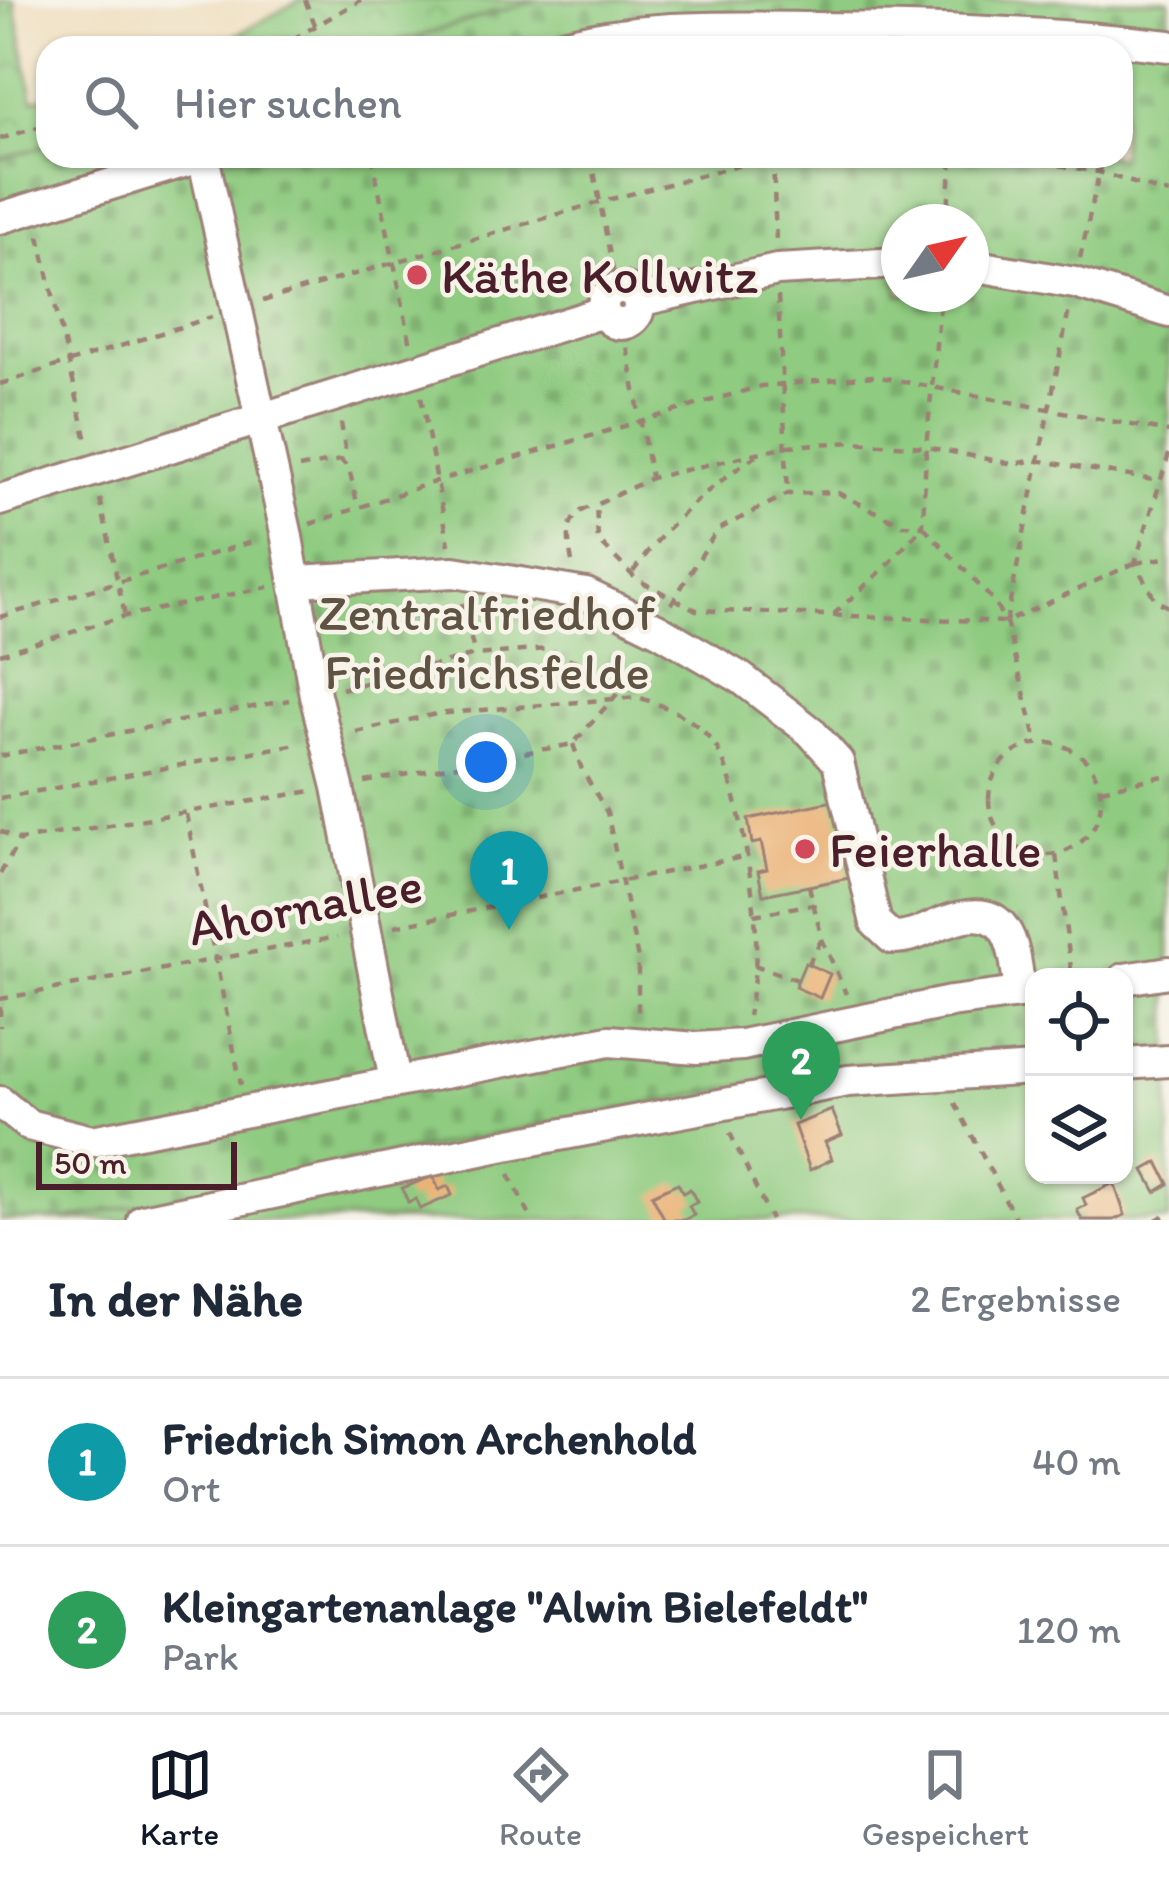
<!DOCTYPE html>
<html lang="de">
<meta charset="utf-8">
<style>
:root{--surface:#fff;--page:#f2f2f3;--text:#1f2937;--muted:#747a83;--line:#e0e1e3;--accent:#111827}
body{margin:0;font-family:Itim,sans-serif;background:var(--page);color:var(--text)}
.controls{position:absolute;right:36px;bottom:36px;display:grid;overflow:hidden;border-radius:24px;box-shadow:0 3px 9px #0004}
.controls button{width:108px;height:108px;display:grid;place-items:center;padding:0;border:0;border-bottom:3px solid var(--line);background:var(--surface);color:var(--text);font:60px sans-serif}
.compass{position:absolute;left:881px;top:204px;width:108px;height:108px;border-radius:50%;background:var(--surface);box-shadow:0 3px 9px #0004;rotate:56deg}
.scale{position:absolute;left:36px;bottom:30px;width:201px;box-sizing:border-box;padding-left:12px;border:6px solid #4a1f2b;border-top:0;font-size:33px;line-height:42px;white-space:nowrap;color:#4a1f2b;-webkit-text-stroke:9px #f7f3e8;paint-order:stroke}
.you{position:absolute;left:486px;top:762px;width:42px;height:42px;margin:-30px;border:9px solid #fff;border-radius:50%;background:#1a73e8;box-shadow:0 0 0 18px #1a73e833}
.badge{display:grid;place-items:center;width:78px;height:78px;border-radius:50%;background:var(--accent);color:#fff;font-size:39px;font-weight:700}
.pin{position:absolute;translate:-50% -99px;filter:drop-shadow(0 3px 6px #0008)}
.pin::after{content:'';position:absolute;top:63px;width:42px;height:36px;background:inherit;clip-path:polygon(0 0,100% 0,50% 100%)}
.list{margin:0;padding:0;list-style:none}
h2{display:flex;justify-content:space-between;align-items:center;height:156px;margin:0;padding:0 48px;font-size:51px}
h2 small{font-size:39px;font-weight:400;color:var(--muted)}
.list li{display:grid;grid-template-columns:78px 1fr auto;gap:36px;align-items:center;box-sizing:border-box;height:168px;padding:0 48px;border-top:3px solid var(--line)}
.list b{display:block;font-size:45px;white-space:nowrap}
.list p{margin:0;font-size:39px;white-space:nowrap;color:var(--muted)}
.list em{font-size:39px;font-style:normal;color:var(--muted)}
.icon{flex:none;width:66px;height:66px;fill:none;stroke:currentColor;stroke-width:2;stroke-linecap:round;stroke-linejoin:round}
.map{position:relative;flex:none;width:1169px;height:1220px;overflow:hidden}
.search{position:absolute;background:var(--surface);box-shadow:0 3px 9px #0004;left:36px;right:36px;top:36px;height:132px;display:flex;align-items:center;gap:30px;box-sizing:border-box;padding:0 42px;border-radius:36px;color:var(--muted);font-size:45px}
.sheet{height:492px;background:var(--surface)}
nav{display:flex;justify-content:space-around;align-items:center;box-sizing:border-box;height:168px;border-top:3px solid var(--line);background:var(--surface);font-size:33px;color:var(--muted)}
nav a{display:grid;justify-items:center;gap:6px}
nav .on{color:var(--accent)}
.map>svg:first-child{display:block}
</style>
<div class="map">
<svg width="1169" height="1220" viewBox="0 0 1169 1220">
<defs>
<pattern id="cemetery-stones" width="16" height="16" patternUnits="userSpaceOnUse" patternTransform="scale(3)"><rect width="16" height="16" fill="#8fcb80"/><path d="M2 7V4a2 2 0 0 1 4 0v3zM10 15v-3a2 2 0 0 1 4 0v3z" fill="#7dae6f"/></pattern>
<pattern id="park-crowns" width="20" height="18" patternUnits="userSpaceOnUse" patternTransform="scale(3)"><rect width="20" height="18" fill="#8fcb80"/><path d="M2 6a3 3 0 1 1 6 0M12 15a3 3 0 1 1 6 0" fill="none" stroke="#7dae6f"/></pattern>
</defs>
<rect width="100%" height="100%" fill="#f7f3e8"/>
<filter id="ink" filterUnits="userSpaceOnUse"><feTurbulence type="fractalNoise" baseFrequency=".00833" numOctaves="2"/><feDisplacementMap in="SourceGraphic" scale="24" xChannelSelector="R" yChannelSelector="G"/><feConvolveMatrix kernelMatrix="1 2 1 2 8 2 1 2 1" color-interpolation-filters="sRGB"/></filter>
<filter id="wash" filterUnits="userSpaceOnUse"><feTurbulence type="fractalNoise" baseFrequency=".004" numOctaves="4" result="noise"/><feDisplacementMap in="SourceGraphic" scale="48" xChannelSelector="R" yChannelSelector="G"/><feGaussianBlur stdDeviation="2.7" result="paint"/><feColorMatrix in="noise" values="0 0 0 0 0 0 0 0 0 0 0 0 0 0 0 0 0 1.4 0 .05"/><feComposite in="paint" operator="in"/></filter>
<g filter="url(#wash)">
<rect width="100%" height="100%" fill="#efe0c2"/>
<path fill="#8fcb80" stroke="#6c7556" stroke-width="3" d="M 1169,1047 L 1169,1220 L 64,1220 L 843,1065 L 1034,1054 L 1034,1175 L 1124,1175 L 1124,1049 Z"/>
<path fill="url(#cemetery-stones)" stroke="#6c7556" stroke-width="3" fill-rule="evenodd" d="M 537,0 L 1169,0 L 1169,1047 L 1124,1049 L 1124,977 L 1034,977 L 1034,1054 L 843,1065 L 64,1220 L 0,1220 L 0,159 L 48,145 L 48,156 L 1121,156 L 1121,48 L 380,48 ZM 899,222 L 971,222 L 971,294 L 899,294 Z"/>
<path fill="url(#park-crowns)" stroke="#6c7556" stroke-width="3" d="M 0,0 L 14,0 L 33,100 L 48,96 L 48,145 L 0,159 Z
M 300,0 L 537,0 L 380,48 L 213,48 Z"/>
<g id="blocks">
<path fill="#ebb277" d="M 833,801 L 848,855 L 844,856 L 849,878 L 763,895 L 758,871 L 767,869 L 761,842 L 752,844 L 748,819 Z
M 805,963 L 830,974 L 820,998 L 795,987 Z
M 832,1110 L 842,1135 L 825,1142 L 832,1159 L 810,1170 L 794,1125 Z
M 1158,1162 L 1169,1184 L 1156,1192 L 1144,1170 Z
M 433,1176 L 439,1190 L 448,1186 L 452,1195 L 420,1209 L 416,1199 L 408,1202 L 402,1188 Z
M 678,1183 L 683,1193 L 690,1189 L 697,1202 L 689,1206 L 694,1215 L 684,1220 L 665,1220 L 652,1195 Z
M 1114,1183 L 1125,1215 L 1114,1220 L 1082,1220 L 1077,1210 L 1086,1205 L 1083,1198 Z"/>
</g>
</g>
<g filter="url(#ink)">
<use href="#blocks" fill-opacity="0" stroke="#9c8076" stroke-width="3"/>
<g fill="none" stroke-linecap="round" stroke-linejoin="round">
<defs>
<path id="minor" d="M 553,48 C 634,24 726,27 810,28 C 930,28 1049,32 1169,46
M 203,156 L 286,532 L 315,695 L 338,787 L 395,1081
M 0,218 L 203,156
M 971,265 L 1075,283 L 1169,312
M603 306a18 18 0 1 1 36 0a18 18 0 1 1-36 0Z
M 638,301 L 777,270 L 899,263
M 0,500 L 603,312
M 297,581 L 454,572 L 586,594 L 659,630 L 741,678 L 810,731 L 838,762 L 876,923 L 892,938 C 915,938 925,929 945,922 C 1010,898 1014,943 1020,993
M 1124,979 L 1169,972
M 1124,1064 L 1169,1061
M 0,1102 L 28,1125 L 92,1141 L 609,1041 L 697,1048 L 742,1045 L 951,1002 L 1034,991
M 143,1220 L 500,1146 L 848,1081 L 1034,1069"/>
</defs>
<use href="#minor" stroke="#9c8076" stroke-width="36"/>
<path stroke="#9c8076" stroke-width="4.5" stroke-dasharray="9 9" stroke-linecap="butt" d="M 305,0 L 316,27
M 277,48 L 361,0
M 1121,91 L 1127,68
M 0,139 L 48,124
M 372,156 L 411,345
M 591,156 L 616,286
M 1006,156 L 1099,172 L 1169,194
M 773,158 L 776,243
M 947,222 L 952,156
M 39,236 L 87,441
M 1080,258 L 1103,156
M 778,296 L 788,494
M 263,301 L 600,202 L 775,156
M 624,330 L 651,478
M 0,384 L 212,317
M 421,397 L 449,545
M 341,423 L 345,448 L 341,460 L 349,469 L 358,507
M 1169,454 L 1135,563 L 1156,601 L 1169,607
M 299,468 L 341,460
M 100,499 L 125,616
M 310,524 L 437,481 L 761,386 L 874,376 L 1169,432
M 572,562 C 567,535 564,514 595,505
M 1135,563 L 1006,622 L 696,610 L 636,579 L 598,540 L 596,505 L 651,478 L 787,446 L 852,442 L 926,447 L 1013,464 L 1036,460 L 1159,481
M 1136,563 L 1169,557
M 633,572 C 669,522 708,487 759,454
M 462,603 L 475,655
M 671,604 L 717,530 L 788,494 L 836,492 L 903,525 L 923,526 L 926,447 L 941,294
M 834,614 L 888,565 L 923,526 L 990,597 L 1006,622 L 1037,743
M 0,617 L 259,540
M 1006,622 L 1069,310
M 0,654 L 125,616 L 268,587
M 341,689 L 475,655 L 548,649 L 624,683
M 356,732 L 436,714 L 638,697 C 667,707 696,718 715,745 C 738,779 754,890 756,933 C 757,961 753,989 748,1016
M989 799a56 56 0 1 1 112 0a56 56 0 1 1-112 0Z
M 573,744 L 582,770 L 607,812 L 638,959 L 638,1015
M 0,756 L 289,700
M 365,782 L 573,744 L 626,684 L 645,657
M 1101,789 L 1169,775
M 0,798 L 297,744
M 186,814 L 241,1085
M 0,831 L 20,840 L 312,791
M 1056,855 L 1072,977
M 0,874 L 20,840
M 809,886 L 822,939 L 846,994
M 754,915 L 813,904
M 395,926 L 743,857
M 808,964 L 822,939
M 754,965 L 798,980
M 0,999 L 337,937
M 0,1007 L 0,1027
M 955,1103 L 1016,1220
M 730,1133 L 771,1220
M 509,1174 L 532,1220
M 1156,1220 L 1169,1213"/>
<use href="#minor" stroke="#fff" stroke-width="30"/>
</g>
</g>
<g fill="#d1495b" stroke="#f7f3e8" stroke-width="4.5">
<circle cx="417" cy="275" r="12"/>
<circle cx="805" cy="849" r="12"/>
</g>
<g text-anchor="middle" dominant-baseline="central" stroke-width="9" stroke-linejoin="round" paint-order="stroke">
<g font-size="51" fill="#4a1f2b" stroke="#f7f3e8" text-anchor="start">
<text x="441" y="275">Käthe Kollwitz</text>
<text x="829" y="849">Feierhalle</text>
</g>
<g font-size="51" fill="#5f5344" stroke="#f7f3e8">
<text x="487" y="612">Zentralfriedhof<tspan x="487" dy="59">Friedrichsfelde</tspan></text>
</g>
<g font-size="51" fill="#4a1f2b" stroke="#f7f3e8">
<text transform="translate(305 906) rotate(-11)">Ahornallee</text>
</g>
</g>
</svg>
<div class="controls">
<button><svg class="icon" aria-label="locate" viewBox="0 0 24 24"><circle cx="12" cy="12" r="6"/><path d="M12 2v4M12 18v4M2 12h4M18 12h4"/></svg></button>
<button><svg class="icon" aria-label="layers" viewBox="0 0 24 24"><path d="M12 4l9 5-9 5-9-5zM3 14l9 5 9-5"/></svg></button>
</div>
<svg class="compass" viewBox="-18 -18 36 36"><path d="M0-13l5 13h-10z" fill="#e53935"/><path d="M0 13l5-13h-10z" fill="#747a83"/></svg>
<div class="scale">50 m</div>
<div class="you"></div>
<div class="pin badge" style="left:509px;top:930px;background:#0f9aa8">1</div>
<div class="pin badge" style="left:801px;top:1120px;background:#2e9e5b">2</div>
<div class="search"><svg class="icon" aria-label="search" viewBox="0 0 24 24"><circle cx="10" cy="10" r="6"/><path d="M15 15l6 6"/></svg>Hier suchen</div>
</div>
<section class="sheet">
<h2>In der Nähe<small>2 Ergebnisse</small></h2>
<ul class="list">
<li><span class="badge" style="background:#0f9aa8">1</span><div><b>Friedrich Simon Archenhold</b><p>Ort</p></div><em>40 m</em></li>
<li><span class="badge" style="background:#2e9e5b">2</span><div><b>Kleingartenanlage &quot;Alwin Bielefeldt&quot;</b><p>Park</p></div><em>120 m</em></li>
</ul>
</section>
<nav>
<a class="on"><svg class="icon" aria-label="map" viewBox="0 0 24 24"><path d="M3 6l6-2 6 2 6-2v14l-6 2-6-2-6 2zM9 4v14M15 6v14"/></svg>Karte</a>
<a><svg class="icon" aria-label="directions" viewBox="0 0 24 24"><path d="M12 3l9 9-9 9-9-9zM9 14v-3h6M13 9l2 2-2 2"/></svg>Route</a>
<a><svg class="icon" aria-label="saved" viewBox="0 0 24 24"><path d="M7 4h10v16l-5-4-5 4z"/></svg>Gespeichert</a>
</nav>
